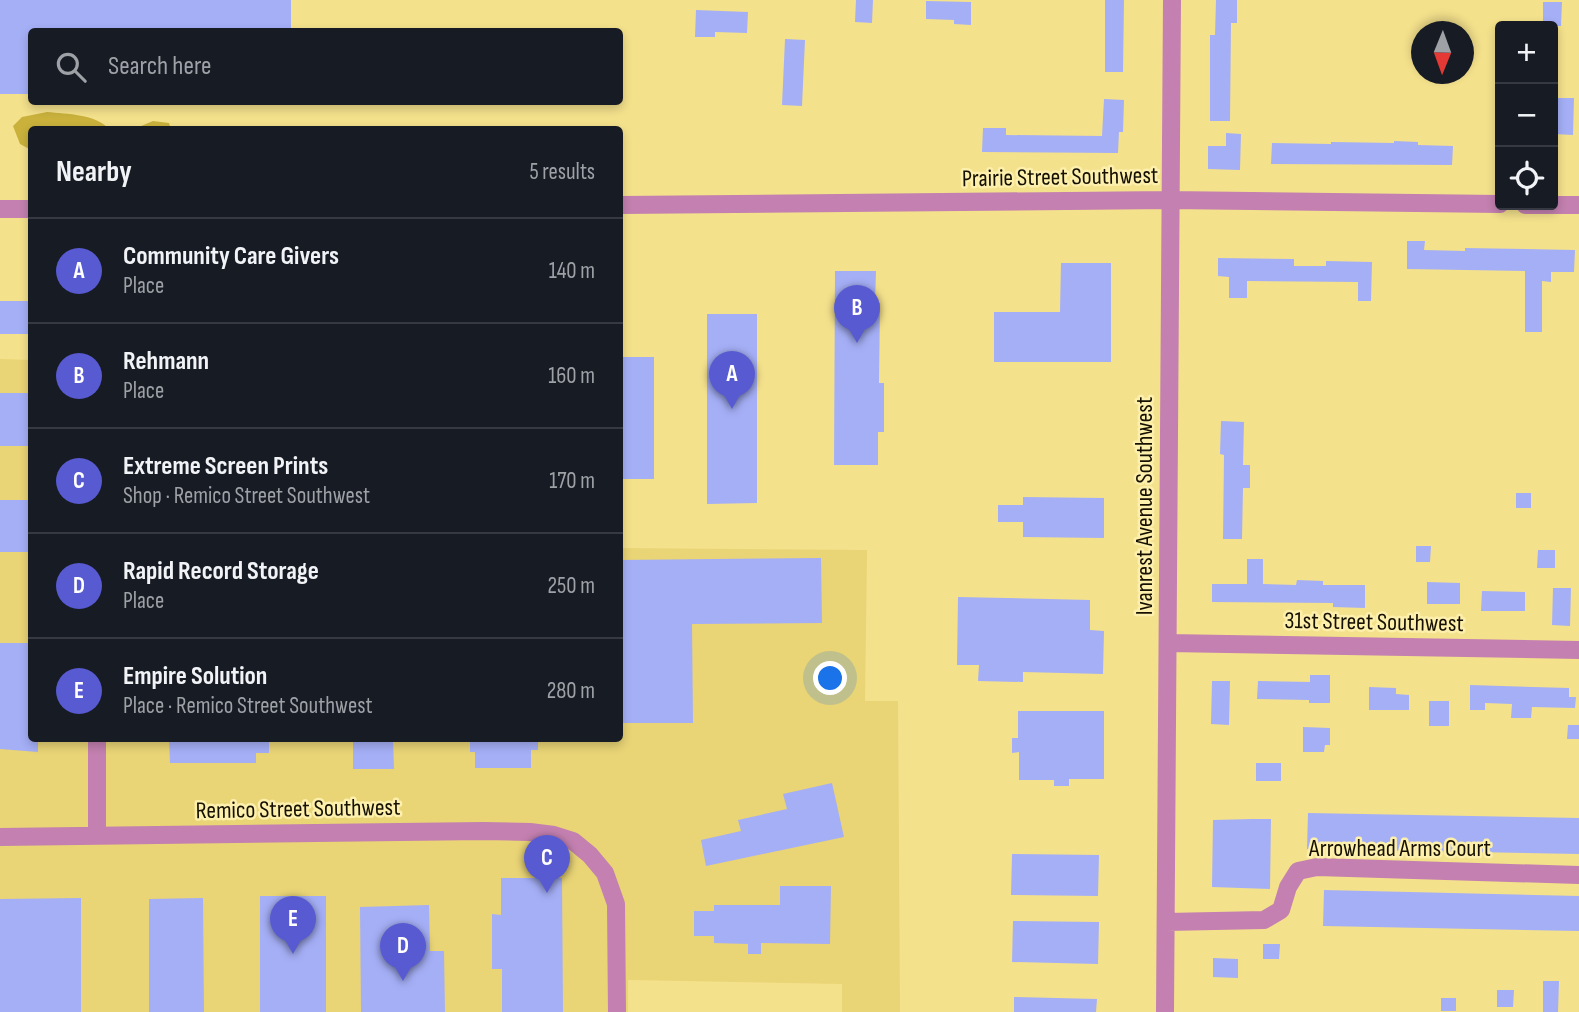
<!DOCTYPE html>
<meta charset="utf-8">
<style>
:root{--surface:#171b24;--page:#20242c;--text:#f1f3f6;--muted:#9ea1a6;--line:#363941;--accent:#585ad2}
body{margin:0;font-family:"Sofia Sans Condensed",sans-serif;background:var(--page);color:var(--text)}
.controls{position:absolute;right:21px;top:21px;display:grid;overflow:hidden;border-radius:7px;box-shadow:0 4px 10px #0003}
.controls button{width:63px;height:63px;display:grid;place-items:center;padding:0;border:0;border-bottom:2px solid var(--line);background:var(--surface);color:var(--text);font:35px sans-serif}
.compass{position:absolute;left:1411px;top:21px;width:63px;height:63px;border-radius:50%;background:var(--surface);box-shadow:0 4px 10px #0003;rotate:181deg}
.you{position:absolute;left:831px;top:679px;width:24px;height:24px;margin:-18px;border:5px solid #fff;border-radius:50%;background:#1a73e8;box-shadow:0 0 0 10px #1a73e833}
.badge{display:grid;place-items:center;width:46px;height:46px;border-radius:50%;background:var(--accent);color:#fff;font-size:23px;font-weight:700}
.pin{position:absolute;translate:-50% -58px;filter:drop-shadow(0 2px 4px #0008)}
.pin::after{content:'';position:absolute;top:37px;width:24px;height:21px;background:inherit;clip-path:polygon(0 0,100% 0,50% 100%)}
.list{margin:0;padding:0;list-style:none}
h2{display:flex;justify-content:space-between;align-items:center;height:91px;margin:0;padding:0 28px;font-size:30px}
h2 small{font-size:23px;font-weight:400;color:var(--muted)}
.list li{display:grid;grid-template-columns:46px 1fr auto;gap:21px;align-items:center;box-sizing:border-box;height:105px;padding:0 28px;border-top:2px solid var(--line)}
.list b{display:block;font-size:26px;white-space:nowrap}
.list p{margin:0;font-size:23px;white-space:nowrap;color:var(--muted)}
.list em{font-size:23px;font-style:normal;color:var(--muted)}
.icon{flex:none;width:38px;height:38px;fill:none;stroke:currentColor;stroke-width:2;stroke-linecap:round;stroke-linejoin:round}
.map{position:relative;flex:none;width:1579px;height:1012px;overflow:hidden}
.search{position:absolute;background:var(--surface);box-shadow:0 4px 10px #0003;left:28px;top:28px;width:595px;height:77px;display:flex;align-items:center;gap:18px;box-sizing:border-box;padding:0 24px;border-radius:7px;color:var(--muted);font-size:26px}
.panel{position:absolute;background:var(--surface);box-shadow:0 4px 10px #0003;left:28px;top:126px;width:595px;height:616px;border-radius:7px}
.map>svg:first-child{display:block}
</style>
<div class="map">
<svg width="1579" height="1012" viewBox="0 0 1579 1012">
<rect width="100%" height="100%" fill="#f4e18c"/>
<path fill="#e9d476" d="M 0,359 L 31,360 L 32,738 L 620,738 L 620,548 L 867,550 L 865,701 L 898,701 L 900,1012 L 842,1012 L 842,984 L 628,980 L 628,1012 L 0,1012 Z"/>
<path fill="#c9b13c" d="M 47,112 C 68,114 95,114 109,129 L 32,130 L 31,150 L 20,144 L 13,126 L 22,117 Z
M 153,121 L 169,123 L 171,129 L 126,129 L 134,129 Z"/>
<path fill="#a5aff6" d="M 0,0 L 291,0 L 291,30 L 32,32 L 32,94 L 0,94 Z
M 856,0 L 873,0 L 872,23 L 855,22 Z
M 1105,0 L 1124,0 L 1123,72 L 1105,72 Z
M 1216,0 L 1237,0 L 1237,23 L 1231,23 L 1230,121 L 1210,121 L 1210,35 L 1215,35 Z
M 926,1 L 971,2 L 971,25 L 954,24 L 954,20 L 926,19 Z
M 1543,2 L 1562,2 L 1561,26 L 1543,26 Z
M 696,10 L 748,12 L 747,33 L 715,32 L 715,37 L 695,37 Z
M 785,39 L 805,40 L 802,106 L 782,105 Z
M 1555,98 L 1574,98 L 1573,135 L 1554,134 Z
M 1104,99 L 1124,100 L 1123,132 L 1119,132 L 1118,153 L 982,152 L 983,128 L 1006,128 L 1006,135 L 1102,136 Z
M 1226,133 L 1241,134 L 1240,170 L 1208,169 L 1208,146 L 1226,146 Z
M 1394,141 L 1418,142 L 1418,145 L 1453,146 L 1452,165 L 1271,164 L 1272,143 L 1331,144 L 1331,142 L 1394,143 Z
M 1407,241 L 1425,241 L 1424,250 L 1465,251 L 1465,248 L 1575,250 L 1574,272 L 1551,272 L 1551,282 L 1542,281 L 1542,332 L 1525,332 L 1525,271 L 1407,269 Z
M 1218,258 L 1294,259 L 1294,266 L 1326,266 L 1326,261 L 1372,262 L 1371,301 L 1358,301 L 1358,282 L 1247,281 L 1247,298 L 1229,298 L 1229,277 L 1218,276 Z
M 1061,263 L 1111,263 L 1111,362 L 994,362 L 994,312 L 1060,312 Z
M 835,271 L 876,271 L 875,303 L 880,303 L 879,383 L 884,383 L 884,432 L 878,432 L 878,465 L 834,465 Z
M 0,301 L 32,301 L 32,334 L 0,334 Z
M 707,314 L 757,314 L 757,503 L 707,504 Z
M 620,357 L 654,357 L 654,479 L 620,479 Z
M 0,393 L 32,393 L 32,446 L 0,446 Z
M 1221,421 L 1244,422 L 1243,465 L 1250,465 L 1250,488 L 1243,488 L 1242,539 L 1223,539 L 1224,455 L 1220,454 Z
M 1516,493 L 1531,493 L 1531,508 L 1516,508 Z
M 1023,497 L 1104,498 L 1104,538 L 1023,537 L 1023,522 L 998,522 L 998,505 L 1023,505 Z
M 0,500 L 32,500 L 32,552 L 0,552 Z
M 1416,546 L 1431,546 L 1430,562 L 1416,562 Z
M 1538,550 L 1555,550 L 1555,568 L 1537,568 Z
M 821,558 L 822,623 L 692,624 L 693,723 L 620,723 L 620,560 Z
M 1247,559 L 1263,559 L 1263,584 L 1296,585 L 1297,580 L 1323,581 L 1323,585 L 1365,585 L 1365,608 L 1333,607 L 1333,603 L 1212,602 L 1212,584 L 1247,584 Z
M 1427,582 L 1460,583 L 1460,604 L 1427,604 Z
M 1553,588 L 1571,588 L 1570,626 L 1552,625 Z
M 1482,591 L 1525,592 L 1525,611 L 1481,611 Z
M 958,597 L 1090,600 L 1090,630 L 1104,631 L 1103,674 L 1023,672 L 1023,682 L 978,681 L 979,665 L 957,665 Z
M 0,643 L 32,643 L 32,738 L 38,738 L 38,752 L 0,749 Z
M 1310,675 L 1330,675 L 1330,703 L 1309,703 L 1309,700 L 1257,699 L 1258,681 L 1310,682 Z
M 1212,681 L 1230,681 L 1229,725 L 1211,724 Z
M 1470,685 L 1569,688 L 1569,697 L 1576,697 L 1575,708 L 1532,707 L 1531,718 L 1511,718 L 1512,704 L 1485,703 L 1485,710 L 1470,710 Z
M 1369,687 L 1396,688 L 1396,694 L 1409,695 L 1409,710 L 1369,710 Z
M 1429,701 L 1449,701 L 1449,726 L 1429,726 Z
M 1018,711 L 1104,711 L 1104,779 L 1069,779 L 1069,786 L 1054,786 L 1054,780 L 1019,780 L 1019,752 L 1012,753 L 1012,738 L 1018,738 Z
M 1568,725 L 1579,725 L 1579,739 L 1567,739 Z
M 1303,727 L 1330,728 L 1330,745 L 1325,745 L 1324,752 L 1303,752 Z
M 169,738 L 269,738 L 269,753 L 256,753 L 256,763 L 170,763 Z
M 353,738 L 393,738 L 394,769 L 353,769 Z
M 470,738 L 538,738 L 538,750 L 531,750 L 531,768 L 475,768 L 475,752 L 470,752 Z
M 1256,763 L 1281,763 L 1281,781 L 1256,781 Z
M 832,783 L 844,837 L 706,866 L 701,840 L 741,831 L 738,820 L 787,809 L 783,794 Z
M 1308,813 L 1579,818 L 1579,854 L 1307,849 Z
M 1252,819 L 1271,819 L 1270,889 L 1212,887 L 1213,820 Z
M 1012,854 L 1099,855 L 1098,896 L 1011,895 Z
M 501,878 L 562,878 L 563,1012 L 502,1012 L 502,969 L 492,969 L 492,914 L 501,915 Z
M 780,886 L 831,886 L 830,944 L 761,943 L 761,954 L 748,954 L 748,944 L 714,943 L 714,936 L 694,936 L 694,911 L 714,911 L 714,905 L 780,905 Z
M 1324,890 L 1579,896 L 1579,931 L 1323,926 Z
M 260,896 L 326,896 L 326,1012 L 260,1012 Z
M 81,898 L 81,1012 L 0,1012 L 0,899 Z
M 203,898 L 204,1012 L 149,1012 L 149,899 Z
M 429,905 L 430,951 L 444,951 L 445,1012 L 361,1012 L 360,907 Z
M 1013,921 L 1099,922 L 1098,964 L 1012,962 Z
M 1263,944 L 1280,944 L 1279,959 L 1263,959 Z
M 1213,958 L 1238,959 L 1238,978 L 1213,977 Z
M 1543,981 L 1559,981 L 1558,1012 L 1543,1012 Z
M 1497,990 L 1514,990 L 1513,1007 L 1497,1007 Z
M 1014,997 L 1097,999 L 1096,1012 L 1014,1012 Z
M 1441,998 L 1456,998 L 1456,1011 L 1441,1011 Z"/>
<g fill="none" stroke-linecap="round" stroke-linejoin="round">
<path stroke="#c380b0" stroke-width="18" d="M 620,205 L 1169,200 L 1500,204
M 1525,205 L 1579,205
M 0,209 L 32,209
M 1168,643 L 1579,650
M 97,738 L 97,836
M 0,837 L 483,831 L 530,832 L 554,835 L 573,841 L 590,855 L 605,873 L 616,904 L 617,1012
M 1166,922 L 1264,920 L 1281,910 L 1288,887 L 1298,871 L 1317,867 L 1579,875
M 1165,1012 L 1172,0"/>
</g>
<g text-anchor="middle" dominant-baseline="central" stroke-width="5" stroke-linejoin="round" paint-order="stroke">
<g font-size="24" fill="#151000" stroke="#fdefac">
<text transform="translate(1060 177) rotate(-1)">Prairie Street Southwest</text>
<text transform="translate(1144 506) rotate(-90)">Ivanrest Avenue Southwest</text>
<text transform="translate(1374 622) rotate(1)">31st Street Southwest</text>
<text transform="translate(298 809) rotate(-1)">Remico Street Southwest</text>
<text x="1400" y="848">Arrowhead Arms Court</text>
</g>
</g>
</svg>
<div class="controls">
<button>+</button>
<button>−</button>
<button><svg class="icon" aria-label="locate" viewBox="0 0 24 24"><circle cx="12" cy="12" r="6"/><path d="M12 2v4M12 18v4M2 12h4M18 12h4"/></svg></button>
</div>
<svg class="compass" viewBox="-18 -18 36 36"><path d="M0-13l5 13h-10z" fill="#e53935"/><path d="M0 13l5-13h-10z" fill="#9ea1a6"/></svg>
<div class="you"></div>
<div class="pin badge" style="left:732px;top:409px">A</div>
<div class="pin badge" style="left:857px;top:343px">B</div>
<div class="pin badge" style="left:547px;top:893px">C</div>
<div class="pin badge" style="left:403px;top:981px">D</div>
<div class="pin badge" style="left:293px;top:954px">E</div>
<div class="search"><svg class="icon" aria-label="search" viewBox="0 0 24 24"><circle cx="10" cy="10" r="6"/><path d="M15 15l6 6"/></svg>Search here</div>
<section class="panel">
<h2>Nearby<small>5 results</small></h2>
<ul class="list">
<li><span class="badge">A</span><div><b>Community Care Givers</b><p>Place</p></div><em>140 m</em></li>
<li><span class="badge">B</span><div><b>Rehmann</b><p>Place</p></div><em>160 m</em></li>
<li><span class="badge">C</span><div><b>Extreme Screen Prints</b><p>Shop · Remico Street Southwest</p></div><em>170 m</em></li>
<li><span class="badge">D</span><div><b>Rapid Record Storage</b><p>Place</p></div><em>250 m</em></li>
<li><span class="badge">E</span><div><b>Empire Solution</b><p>Place · Remico Street Southwest</p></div><em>280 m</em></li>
</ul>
</section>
</div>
